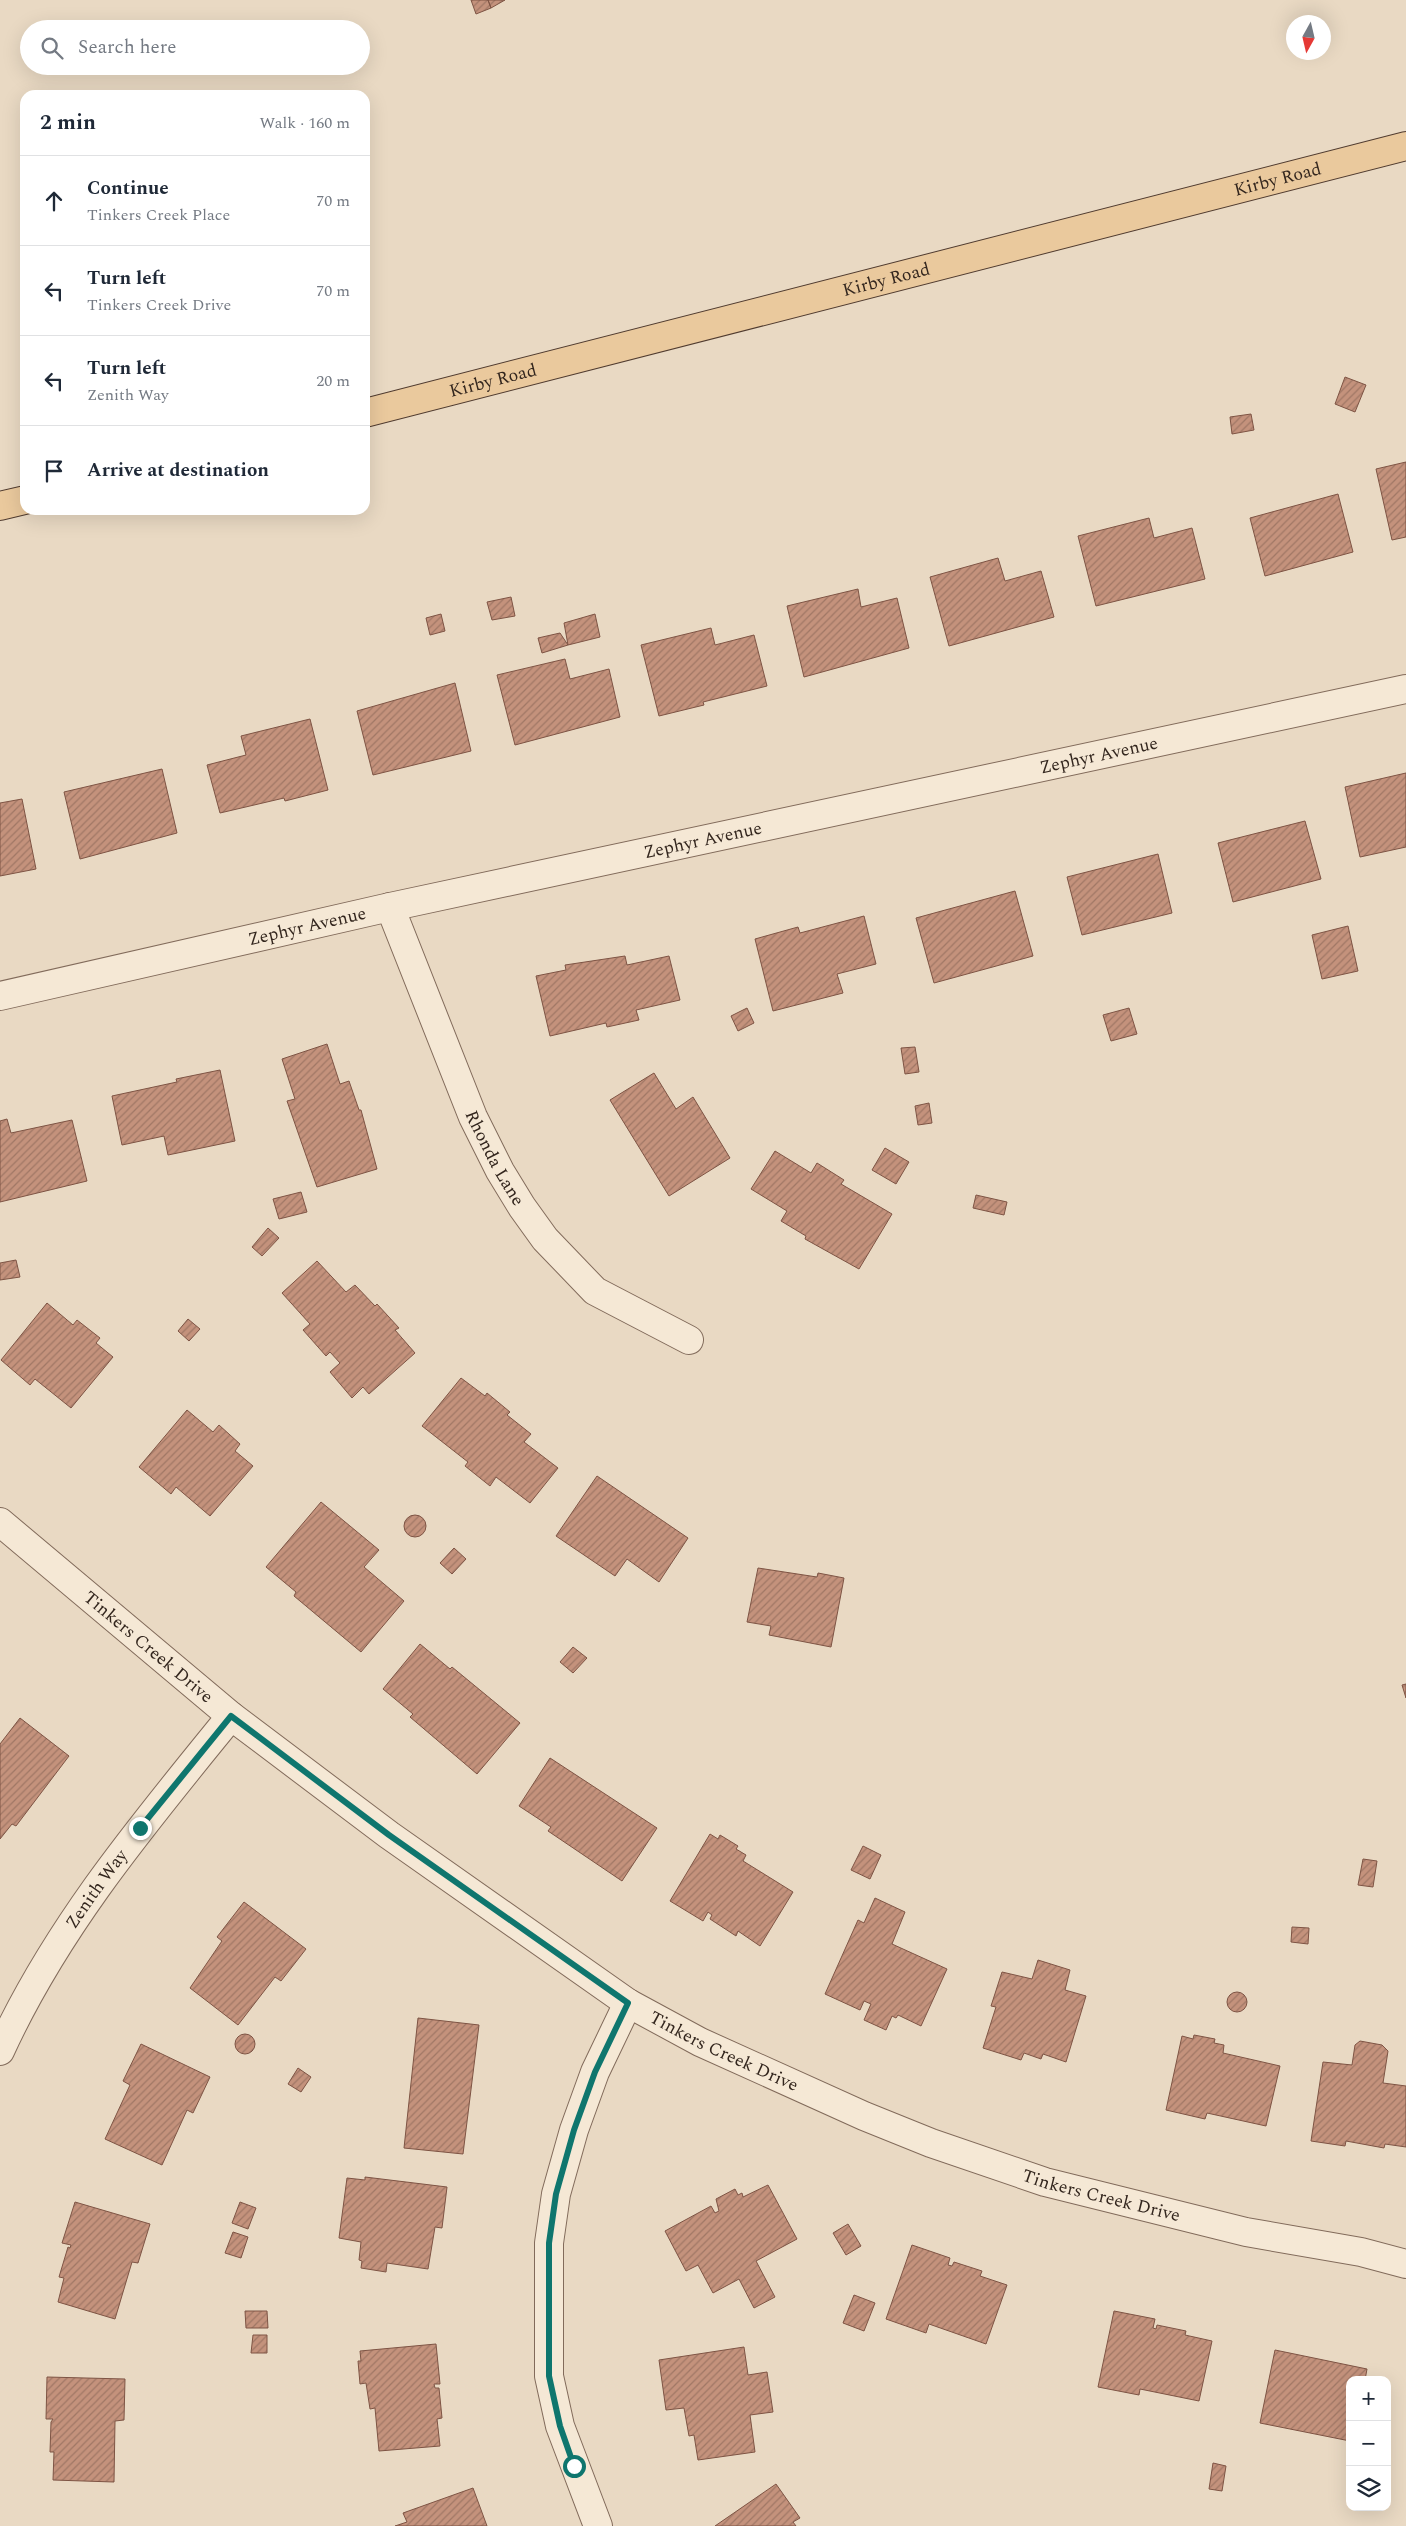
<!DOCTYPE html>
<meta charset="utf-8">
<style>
:root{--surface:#fff;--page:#f2f2f3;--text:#1f2937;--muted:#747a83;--line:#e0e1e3}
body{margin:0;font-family:Spectral,serif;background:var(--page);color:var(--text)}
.controls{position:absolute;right:15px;bottom:15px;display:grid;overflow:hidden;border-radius:10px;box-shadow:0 5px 20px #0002}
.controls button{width:45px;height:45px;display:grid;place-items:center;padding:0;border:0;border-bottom:1px solid var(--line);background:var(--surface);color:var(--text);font:25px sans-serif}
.compass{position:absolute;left:1286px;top:15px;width:45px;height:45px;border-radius:50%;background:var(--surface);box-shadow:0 5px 20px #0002;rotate:188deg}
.stop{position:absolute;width:15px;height:15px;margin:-11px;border:4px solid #0f766e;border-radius:50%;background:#fff}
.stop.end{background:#0f766e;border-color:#fff;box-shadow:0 1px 5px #0008}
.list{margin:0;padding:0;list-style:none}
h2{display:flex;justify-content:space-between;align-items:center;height:65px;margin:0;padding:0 20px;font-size:21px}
h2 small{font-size:16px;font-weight:400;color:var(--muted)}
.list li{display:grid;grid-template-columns:32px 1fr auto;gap:15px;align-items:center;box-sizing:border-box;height:90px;padding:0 20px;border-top:1px solid var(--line)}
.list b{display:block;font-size:19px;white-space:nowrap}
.list p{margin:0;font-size:16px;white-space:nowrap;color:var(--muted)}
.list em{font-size:16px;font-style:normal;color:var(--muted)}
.icon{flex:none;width:28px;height:28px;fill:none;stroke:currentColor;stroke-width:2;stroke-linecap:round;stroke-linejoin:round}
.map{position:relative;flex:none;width:1406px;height:2526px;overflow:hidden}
.search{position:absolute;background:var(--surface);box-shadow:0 5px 20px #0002;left:20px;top:20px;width:350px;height:55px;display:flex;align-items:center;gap:12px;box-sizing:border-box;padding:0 18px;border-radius:28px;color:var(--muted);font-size:19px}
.panel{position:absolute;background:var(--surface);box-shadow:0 5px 20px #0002;left:20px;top:90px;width:350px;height:425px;border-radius:15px}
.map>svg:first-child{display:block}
</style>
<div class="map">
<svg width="1406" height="2526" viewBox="0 0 1406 2526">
<defs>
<pattern id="building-hatch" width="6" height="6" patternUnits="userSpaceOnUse" patternTransform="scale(1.25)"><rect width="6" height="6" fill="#c4927c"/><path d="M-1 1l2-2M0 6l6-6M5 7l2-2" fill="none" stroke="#a07765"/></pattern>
</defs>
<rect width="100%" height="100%" fill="#e9d9c3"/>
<path fill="url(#building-hatch)" stroke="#7e5444" d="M 471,0 L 488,0 L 491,8 L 476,14 Z
M 488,0 L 505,0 L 491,8 Z
M 1345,377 L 1366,385 L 1355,412 L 1335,404 Z
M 1251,414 L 1254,430 L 1232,434 L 1230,417 Z
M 1406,462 L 1406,537 L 1392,540 L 1376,469 Z
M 1338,494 L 1353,552 L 1265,576 L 1250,518 Z
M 1149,518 L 1154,538 L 1192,528 L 1205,579 L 1096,606 L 1078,536 Z
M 998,558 L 1005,581 L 1041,571 L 1054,617 L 949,646 L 930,577 Z
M 858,589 L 861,607 L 897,598 L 909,648 L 804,677 L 787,606 Z
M 511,597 L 515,616 L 492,620 L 487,602 Z
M 441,614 L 445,631 L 430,635 L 426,618 Z
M 595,614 L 600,637 L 568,645 L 564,623 Z
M 711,628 L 715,645 L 754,635 L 767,686 L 703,702 L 704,705 L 659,716 L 641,645 Z
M 560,633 L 568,645 L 542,653 L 538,638 Z
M 565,659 L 570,679 L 609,669 L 620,717 L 515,745 L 497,675 Z
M 455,683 L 471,751 L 373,775 L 357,711 Z
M 310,719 L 328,790 L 285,801 L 284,798 L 220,813 L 207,765 L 246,755 L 241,736 Z
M 162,769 L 177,833 L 80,859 L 64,792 Z
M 1406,773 L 1406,847 L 1360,857 L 1345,787 Z
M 22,799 L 36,869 L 0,876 L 0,803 Z
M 1305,821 L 1321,879 L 1233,902 L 1218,843 Z
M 1158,854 L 1172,913 L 1082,935 L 1067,877 Z
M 1015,891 L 1033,956 L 934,983 L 916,918 Z
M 864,916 L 876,964 L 837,974 L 843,993 L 773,1011 L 755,939 L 798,927 L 800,933 Z
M 1348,926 L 1358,971 L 1322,979 L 1312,935 Z
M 625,956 L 627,965 L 669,956 L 680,1000 L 636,1010 L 639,1020 L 607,1027 L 606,1023 L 550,1036 L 536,976 L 566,970 L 565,965 Z
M 747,1008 L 754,1023 L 738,1031 L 731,1016 Z
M 1129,1008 L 1137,1034 L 1111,1041 L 1103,1015 Z
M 327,1044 L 340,1084 L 349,1081 L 359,1110 L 361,1110 L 377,1169 L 317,1187 L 287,1101 L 295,1099 L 282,1059 Z
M 915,1047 L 919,1072 L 905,1074 L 901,1048 Z
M 220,1070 L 235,1141 L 168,1155 L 164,1136 L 122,1145 L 112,1096 L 177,1082 L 176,1079 Z
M 654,1073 L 676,1109 L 693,1097 L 730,1158 L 669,1196 L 610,1100 Z
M 929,1103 L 932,1123 L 918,1125 L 915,1106 Z
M 7,1119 L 11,1133 L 72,1120 L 87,1181 L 0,1202 L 0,1121 Z
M 885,1148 L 909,1162 L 896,1184 L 872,1170 Z
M 775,1151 L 811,1173 L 817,1163 L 844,1180 L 841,1184 L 892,1214 L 859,1269 L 805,1239 L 806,1236 L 781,1221 L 787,1211 L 751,1189 Z
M 301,1192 L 307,1212 L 279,1219 L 273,1199 Z
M 976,1195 L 1007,1202 L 1004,1215 L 973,1208 Z
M 268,1228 L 279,1238 L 262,1256 L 252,1247 Z
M 16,1260 L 20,1277 L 0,1280 L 0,1263 Z
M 317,1261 L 346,1292 L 355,1285 L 375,1306 L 377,1304 L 399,1328 L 395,1330 L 415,1353 L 369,1394 L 363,1387 L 352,1398 L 330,1372 L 340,1363 L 330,1352 L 326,1356 L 303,1330 L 310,1324 L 282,1293 Z
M 47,1303 L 73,1325 L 77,1320 L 100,1338 L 96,1343 L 113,1357 L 71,1408 L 35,1379 L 30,1385 L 1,1360 Z
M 188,1319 L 200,1329 L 189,1341 L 178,1331 Z
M 461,1378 L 485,1396 L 487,1393 L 510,1412 L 507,1415 L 531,1434 L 524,1442 L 558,1468 L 530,1503 L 496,1477 L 490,1486 L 465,1466 L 468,1462 L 422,1426 Z
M 187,1410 L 213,1432 L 219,1425 L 240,1444 L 235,1451 L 253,1466 L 210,1516 L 176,1487 L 171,1494 L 139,1467 Z
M 597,1476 L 688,1538 L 659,1582 L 627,1559 L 615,1576 L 556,1536 Z
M 321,1502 L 379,1550 L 364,1567 L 404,1601 L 361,1652 L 294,1596 L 296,1592 L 266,1567 Z
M404 1526a11 11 0 1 1 22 0a11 11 0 1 1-22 0Z
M 454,1548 L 466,1559 L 452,1574 L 440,1563 Z
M 758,1568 L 817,1577 L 818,1573 L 844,1578 L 831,1647 L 769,1635 L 771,1626 L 747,1622 Z
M 420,1644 L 450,1669 L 452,1667 L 520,1723 L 477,1774 L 410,1717 L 413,1714 L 383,1689 Z
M 573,1647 L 587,1658 L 573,1673 L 560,1662 Z
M 1406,1684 L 1406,1698 L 1402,1685 Z
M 20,1718 L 69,1756 L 16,1826 L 12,1824 L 0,1839 L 0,1744 Z
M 550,1758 L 657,1828 L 622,1881 L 548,1831 L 551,1827 L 519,1806 Z
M 710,1834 L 718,1839 L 720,1835 L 738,1846 L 736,1849 L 746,1855 L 743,1861 L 793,1892 L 760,1946 L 738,1931 L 736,1936 L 710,1919 L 712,1915 L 708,1912 L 703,1921 L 670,1901 Z
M 863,1846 L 881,1855 L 870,1879 L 851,1870 Z
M 1363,1859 L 1377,1861 L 1373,1887 L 1358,1885 Z
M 875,1898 L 905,1912 L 892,1944 L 947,1969 L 921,2026 L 898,2015 L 896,2018 L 892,2016 L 886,2030 L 864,2020 L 871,2004 L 864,2001 L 860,2010 L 825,1994 L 858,1920 L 864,1923 Z
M 244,1902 L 306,1949 L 281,1981 L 275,1977 L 238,2025 L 190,1988 L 222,1941 L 217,1937 Z
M 1292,1927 L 1309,1928 L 1308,1944 L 1291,1942 Z
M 1038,1960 L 1070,1970 L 1065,1990 L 1086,1996 L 1066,2062 L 1043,2054 L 1041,2059 L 1024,2053 L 1021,2060 L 983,2048 L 996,2007 L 991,2006 L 1002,1972 L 1032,1979 Z
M1227 2002a10 10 0 1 1 20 0a10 10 0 1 1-20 0Z
M 418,2018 L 479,2025 L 463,2154 L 404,2148 Z
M235 2044a10 10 0 1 1 20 0a10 10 0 1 1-20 0Z
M 1194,2035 L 1215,2039 L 1214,2043 L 1224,2045 L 1223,2053 L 1280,2066 L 1266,2126 L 1207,2113 L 1205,2119 L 1166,2110 L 1182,2036 L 1193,2039 Z
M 1360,2041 L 1382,2045 L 1388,2051 L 1383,2083 L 1406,2086 L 1406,2147 L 1385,2144 L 1384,2148 L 1346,2141 L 1345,2146 L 1311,2141 L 1323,2062 L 1352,2065 L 1355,2045 Z
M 141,2044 L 210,2077 L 193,2113 L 187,2110 L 162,2165 L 105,2139 L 130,2085 L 123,2081 Z
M 298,2068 L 311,2077 L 301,2092 L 288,2084 Z
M 365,2177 L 447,2187 L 442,2228 L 435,2227 L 428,2269 L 387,2263 L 386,2272 L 361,2268 L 362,2261 L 359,2260 L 361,2242 L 339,2238 L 347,2178 L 365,2180 Z
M 768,2185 L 797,2239 L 756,2261 L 775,2297 L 754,2308 L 739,2279 L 713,2293 L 698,2265 L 686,2271 L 665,2231 L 711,2206 L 715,2213 L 719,2211 L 716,2199 L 735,2189 L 738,2195 L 742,2193 L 743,2197 Z
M 75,2202 L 150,2224 L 138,2263 L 132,2262 L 115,2319 L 58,2302 L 64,2278 L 59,2277 L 68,2247 L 70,2248 L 71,2245 L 62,2243 Z
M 240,2202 L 256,2208 L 248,2229 L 232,2223 Z
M 848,2224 L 861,2246 L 846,2255 L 833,2233 Z
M 233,2232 L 248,2237 L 241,2258 L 225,2253 Z
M 912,2245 L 950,2258 L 948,2265 L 952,2266 L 954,2262 L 982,2271 L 980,2276 L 1007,2285 L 986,2344 L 929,2324 L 926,2333 L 886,2319 Z
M 854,2295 L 875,2303 L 864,2331 L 843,2323 Z
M 245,2311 L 267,2311 L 268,2328 L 246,2328 Z
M 1114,2311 L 1155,2319 L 1153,2328 L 1156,2329 L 1157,2325 L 1186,2331 L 1185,2335 L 1212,2341 L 1199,2401 L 1140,2389 L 1139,2395 L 1098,2387 Z
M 253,2335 L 267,2335 L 267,2353 L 251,2353 Z
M 436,2344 L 440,2384 L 434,2384 L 435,2388 L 439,2388 L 442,2418 L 437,2419 L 440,2446 L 379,2451 L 375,2408 L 370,2409 L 366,2383 L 360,2384 L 358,2361 L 361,2361 L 360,2351 Z
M 744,2347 L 748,2375 L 767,2372 L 773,2412 L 750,2415 L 755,2452 L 698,2460 L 694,2435 L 689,2436 L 684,2408 L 666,2410 L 659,2360 Z
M 1275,2350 L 1367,2369 L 1365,2380 L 1350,2380 L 1350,2441 L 1260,2423 Z
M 47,2377 L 125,2379 L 124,2420 L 115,2421 L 114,2482 L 53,2480 L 54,2452 L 50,2452 L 51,2422 L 53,2419 L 46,2419 Z
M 1213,2463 L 1226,2466 L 1222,2491 L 1209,2489 Z
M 776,2484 L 800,2518 L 793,2522 L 796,2526 L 715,2526 Z
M 473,2488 L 487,2526 L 395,2526 L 407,2522 L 403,2513 Z"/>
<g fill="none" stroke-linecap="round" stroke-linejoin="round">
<defs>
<g id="minor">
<path id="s1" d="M 390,907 L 473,1117 L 500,1171 L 522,1207 L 545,1239 L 595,1291 L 689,1340"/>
<path id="s2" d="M 0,996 L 390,907 L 1406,689"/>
<path id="s3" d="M 0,1522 L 231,1716 L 389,1835 L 628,2003 L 700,2042 L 864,2116 L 931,2143 L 1045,2182 L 1246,2232 L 1361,2252 L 1406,2264"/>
<path id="s4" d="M 0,2051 C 57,1926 145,1822 231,1716"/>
<path d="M 598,2526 L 560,2426 L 549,2376 L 549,2243 L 556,2194 L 574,2130 L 595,2072 L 628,2003"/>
</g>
<g id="major">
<path id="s5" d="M 365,413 L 1406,146"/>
<path d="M 0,506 L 25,500"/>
</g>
</defs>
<use href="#minor" stroke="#826b5b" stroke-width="30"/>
<use href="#major" stroke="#503b2f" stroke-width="30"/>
<use href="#minor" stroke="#f5e8d5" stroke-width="28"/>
<use href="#major" stroke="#eac99d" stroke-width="28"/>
</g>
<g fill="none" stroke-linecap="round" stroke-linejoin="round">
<path stroke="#0f766e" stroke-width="6" d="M 140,1828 L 231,1716 L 389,1835 L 628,2003 L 595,2072 L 574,2130 L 556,2194 L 549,2243 L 549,2376 L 560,2426 L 574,2466"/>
</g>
<g text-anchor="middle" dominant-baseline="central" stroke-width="5" stroke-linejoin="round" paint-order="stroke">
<g font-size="18" fill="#33261e" stroke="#f2e5d1">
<text stroke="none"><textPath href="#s5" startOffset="942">Kirby Road</textPath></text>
<text stroke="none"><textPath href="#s5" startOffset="538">Kirby Road</textPath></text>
<text stroke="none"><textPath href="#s5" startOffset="132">Kirby Road</textPath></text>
<text stroke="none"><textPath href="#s2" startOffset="1125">Zephyr Avenue</textPath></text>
<text stroke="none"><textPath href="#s2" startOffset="720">Zephyr Avenue</textPath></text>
<text stroke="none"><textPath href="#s2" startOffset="315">Zephyr Avenue</textPath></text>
<text stroke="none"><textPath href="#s1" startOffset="272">Rhonda Lane</textPath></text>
<text stroke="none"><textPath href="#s3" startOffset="194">Tinkers Creek Drive</textPath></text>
<text stroke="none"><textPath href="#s4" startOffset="189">Zenith Way</textPath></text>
<text stroke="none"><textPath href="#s3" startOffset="899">Tinkers Creek Drive</textPath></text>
<text stroke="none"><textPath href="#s3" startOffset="1304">Tinkers Creek Drive</textPath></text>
</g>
</g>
</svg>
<div class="controls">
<button>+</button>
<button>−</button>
<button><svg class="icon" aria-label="layers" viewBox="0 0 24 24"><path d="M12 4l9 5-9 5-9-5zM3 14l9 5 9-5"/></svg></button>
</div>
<svg class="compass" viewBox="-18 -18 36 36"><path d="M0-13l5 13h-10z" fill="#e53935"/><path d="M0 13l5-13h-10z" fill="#747a83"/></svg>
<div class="stop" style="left:574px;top:2466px"></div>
<div class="stop end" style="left:140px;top:1828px"></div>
<div class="search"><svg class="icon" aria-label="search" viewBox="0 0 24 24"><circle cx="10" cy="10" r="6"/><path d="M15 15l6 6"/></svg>Search here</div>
<section class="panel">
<h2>2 min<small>Walk · 160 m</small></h2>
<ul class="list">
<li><svg class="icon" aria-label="ahead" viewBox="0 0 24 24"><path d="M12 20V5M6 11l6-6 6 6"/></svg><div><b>Continue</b><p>Tinkers Creek Place</p></div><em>70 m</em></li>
<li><svg class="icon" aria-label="left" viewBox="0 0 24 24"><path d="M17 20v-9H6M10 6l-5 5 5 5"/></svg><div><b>Turn left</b><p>Tinkers Creek Drive</p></div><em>70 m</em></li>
<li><svg class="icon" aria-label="left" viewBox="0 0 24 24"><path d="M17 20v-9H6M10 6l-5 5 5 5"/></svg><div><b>Turn left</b><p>Zenith Way</p></div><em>20 m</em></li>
<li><svg class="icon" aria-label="arrive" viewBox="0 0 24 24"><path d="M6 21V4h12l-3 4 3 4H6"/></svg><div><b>Arrive at destination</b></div></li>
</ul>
</section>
</div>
